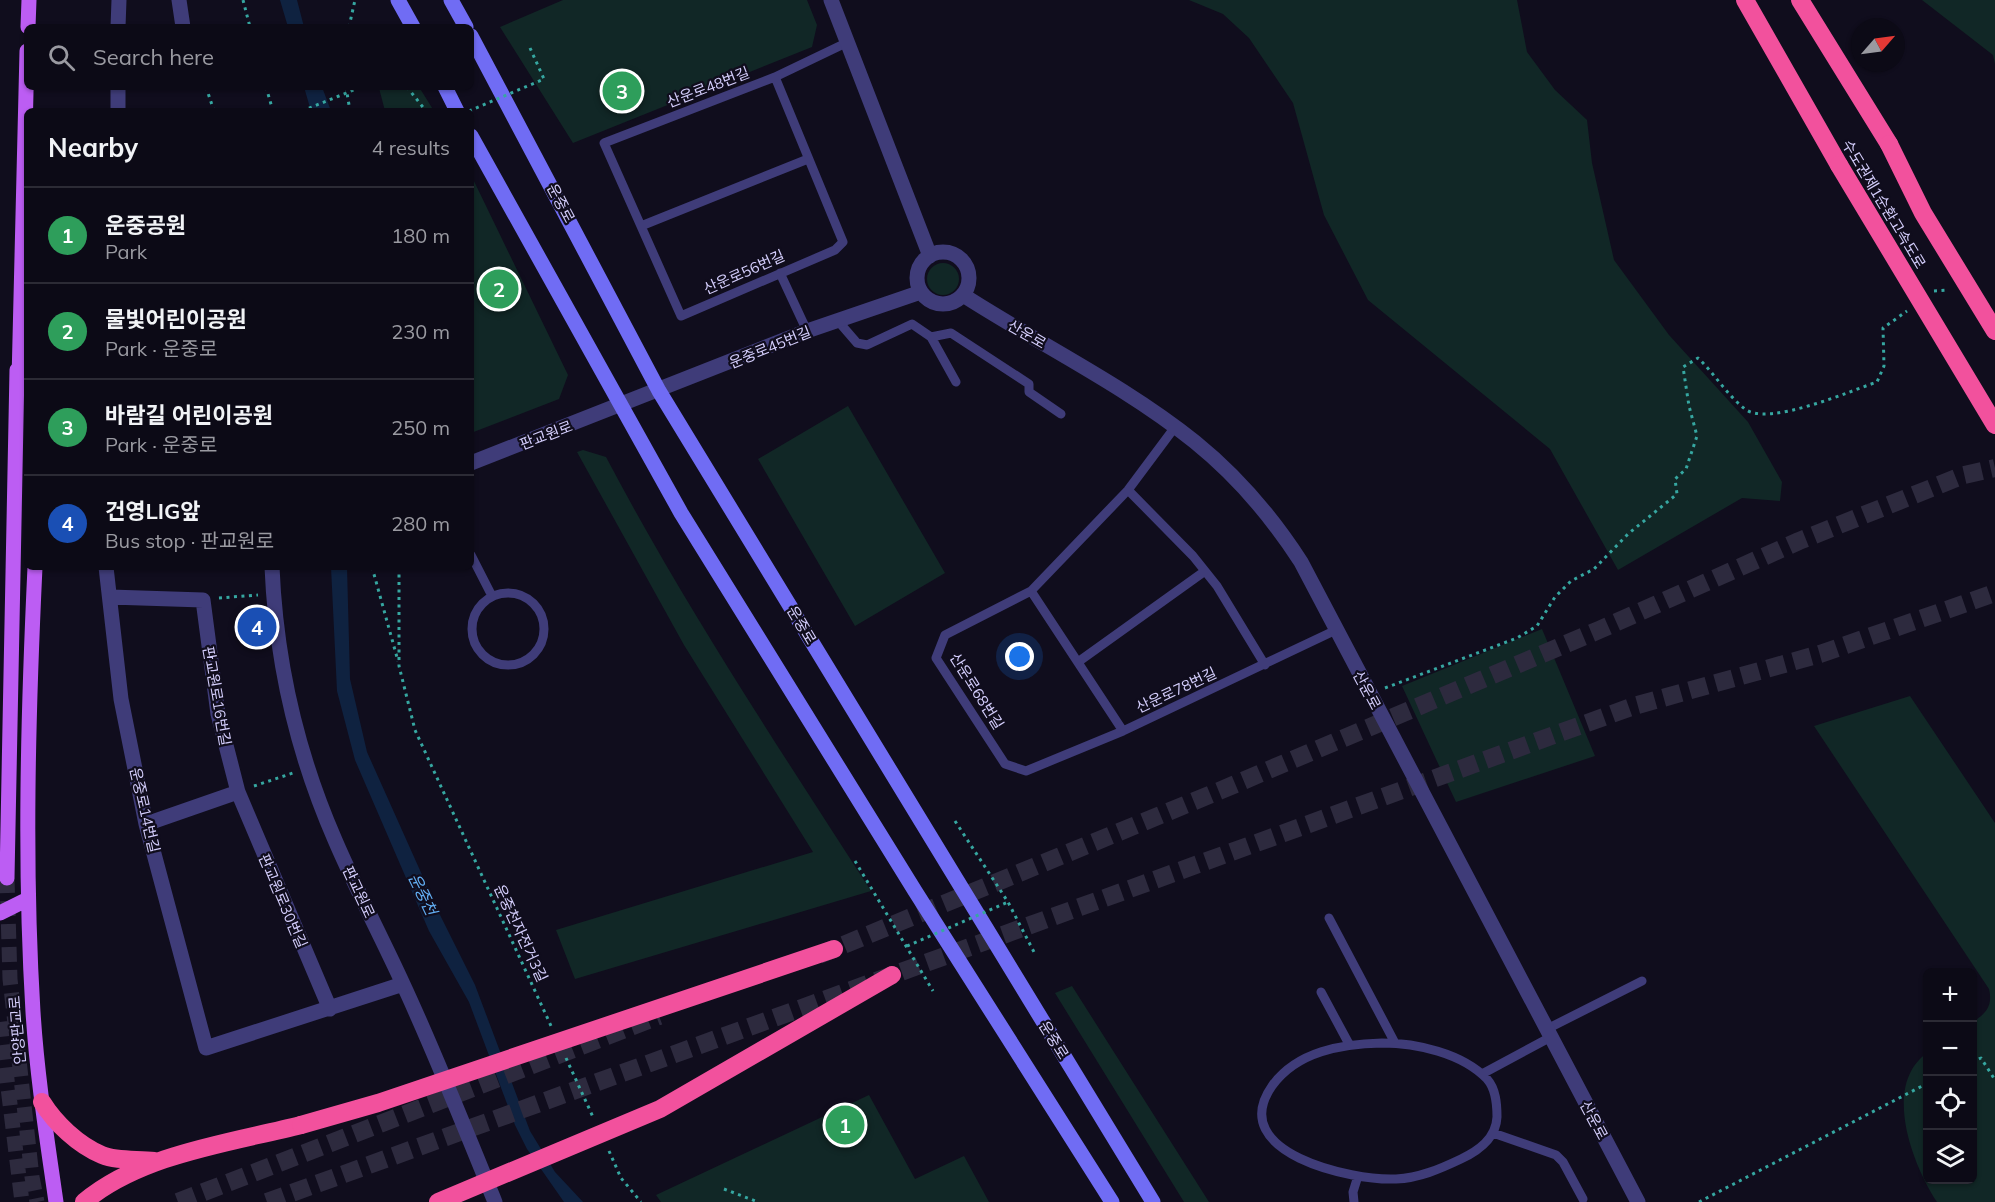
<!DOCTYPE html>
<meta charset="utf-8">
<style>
:root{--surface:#0c0a16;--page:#1a1823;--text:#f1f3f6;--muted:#9a9aa1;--line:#2c2b35;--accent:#11cde4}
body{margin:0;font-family:Mulish,"Noto Sans KR",sans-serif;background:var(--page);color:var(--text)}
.controls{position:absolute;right:18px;bottom:18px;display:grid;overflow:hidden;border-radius:9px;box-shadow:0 2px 4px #0004}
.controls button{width:54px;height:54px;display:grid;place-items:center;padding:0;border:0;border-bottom:2px solid var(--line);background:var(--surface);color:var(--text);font:30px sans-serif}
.compass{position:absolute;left:1851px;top:18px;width:54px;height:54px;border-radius:50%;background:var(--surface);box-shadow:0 2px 4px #0004;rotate:62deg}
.you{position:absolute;left:1020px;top:657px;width:21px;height:21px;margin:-15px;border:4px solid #fff;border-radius:50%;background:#1a73e8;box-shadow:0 0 0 9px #1a73e833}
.badge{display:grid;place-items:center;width:39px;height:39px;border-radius:50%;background:var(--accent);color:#fff;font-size:20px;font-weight:700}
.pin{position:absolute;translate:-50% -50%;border:3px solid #fff;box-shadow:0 2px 6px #0006}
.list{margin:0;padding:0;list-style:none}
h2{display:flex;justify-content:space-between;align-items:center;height:78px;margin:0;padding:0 24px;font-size:26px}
h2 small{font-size:20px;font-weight:400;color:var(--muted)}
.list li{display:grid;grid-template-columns:39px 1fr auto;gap:18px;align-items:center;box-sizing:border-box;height:96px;padding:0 24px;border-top:2px solid var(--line)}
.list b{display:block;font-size:22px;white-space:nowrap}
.list p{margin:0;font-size:20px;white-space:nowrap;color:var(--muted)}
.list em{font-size:20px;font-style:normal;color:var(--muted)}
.icon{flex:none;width:33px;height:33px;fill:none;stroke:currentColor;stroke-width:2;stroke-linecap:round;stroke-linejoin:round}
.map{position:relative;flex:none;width:1995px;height:1202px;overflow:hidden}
.search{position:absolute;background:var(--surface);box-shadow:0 2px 4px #0004;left:24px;top:24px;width:450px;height:66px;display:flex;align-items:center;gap:15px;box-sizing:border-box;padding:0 21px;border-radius:9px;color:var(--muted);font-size:22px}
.panel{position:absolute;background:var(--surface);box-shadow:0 2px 4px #0004;left:24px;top:108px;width:450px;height:462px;border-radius:9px}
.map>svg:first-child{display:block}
</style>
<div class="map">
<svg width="1995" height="1202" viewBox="0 0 1995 1202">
<rect width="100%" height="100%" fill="#100d1d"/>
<path fill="#112726" d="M 563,0 L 807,0 L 817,25 L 812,47 L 573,143 L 500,27 Z
M 1189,0 L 1517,0 L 1527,52 L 1555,90 L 1587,120 L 1592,163 L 1614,260 L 1669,335 L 1748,422 L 1782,482 L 1780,501 L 1742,498 L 1618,570 L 1550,449 L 1368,300 L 1324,215 L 1293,103 L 1249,38 L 1223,14 Z
M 1922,0 L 1995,0 L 1995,64 L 1993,55 Z
M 419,87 L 434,111 L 385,111 L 379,88 Z
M 471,175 L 568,375 L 559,399 L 471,433 Z
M927 279a16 16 0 1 1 32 0a16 16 0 1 1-32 0Z
M 848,406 L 945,573 L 855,626 L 758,459 Z
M 583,450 L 606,457 C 685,607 779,748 871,891 L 575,979 L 556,930 L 813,852 L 684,645 L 577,452 Z
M 1542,629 L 1595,756 L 1456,802 L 1402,686 Z
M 1910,696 L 1995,823 L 1995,1202 L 1937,1202 C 1912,1164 1882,1085 1927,1053 L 1928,1180 L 1972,1180 L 1973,1022 C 1986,1013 1993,1006 1989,989 L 1814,726 Z
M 1072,986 L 1209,1202 L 1184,1202 L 1055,993 Z
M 869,1095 L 915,1179 L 964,1156 L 989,1202 L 661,1202 L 656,1195 Z"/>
<path fill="#0f2240" d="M 280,0 L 297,0 L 304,27 L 288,27 Z
M 304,87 L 322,87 L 331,111 L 311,111 Z
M 331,567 L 347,567 L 350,679 L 367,752 L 440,915 L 475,985 L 530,1131 L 555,1172 L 583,1202 L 564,1202 L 527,1149 L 515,1125 L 469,1002 L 429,931 L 355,760 L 337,691 Z"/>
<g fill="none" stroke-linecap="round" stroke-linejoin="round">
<path stroke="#2d2a3e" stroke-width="15" stroke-dasharray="15 8" stroke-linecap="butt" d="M 7,878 L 10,979 L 32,1177 L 37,1202
M 0,1022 L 22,1202"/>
<path stroke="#2d2a3e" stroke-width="18" stroke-dasharray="18 9" stroke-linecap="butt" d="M 819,955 L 1219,791 L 1599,630 L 1799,541 L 1964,475 L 1995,468
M 178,1202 L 659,1016
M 267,1202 L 1634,706 L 1820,654 L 1995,593"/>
<path stroke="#36a7a1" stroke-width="3" stroke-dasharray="3 4.5" stroke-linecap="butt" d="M 243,0 L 250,27
M 349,27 L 355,0
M 530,48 L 544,79
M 206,87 L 214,111
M 266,87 L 273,111
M 346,87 L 350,111
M 407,87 L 426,111
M 1934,291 L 1949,290
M 372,567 L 398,661
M 399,567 L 399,666 L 415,730 L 552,1028
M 219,598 L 258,595
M 1385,688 L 1517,638 L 1537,626 L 1555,597 L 1571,581 L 1594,569 L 1628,534 L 1677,494 L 1675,479 L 1686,469 L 1697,436 L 1689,406 L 1683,367 L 1698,358 C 1714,373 1727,395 1745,409 C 1768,427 1850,391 1877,382 L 1884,366 L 1883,328 L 1907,311
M 254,786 L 293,773
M 955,821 L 1008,902 L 1034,952
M 855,861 L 933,991
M 566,1058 L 593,1117
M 1972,1062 L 1981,1058 L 1995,1080
M 609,1151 L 621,1178 L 641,1202
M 724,1189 L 758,1202
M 1699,1202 L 1928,1083"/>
<path stroke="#3f3c79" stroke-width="9" d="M 775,77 L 843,242 L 835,250 L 681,316 L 604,143 L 775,77 L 848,42
M 641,226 L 808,159
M 780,273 L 807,331
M 838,321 L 857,343 L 867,345 L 912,324 L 931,337 L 956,382
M 931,337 L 951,333 L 1029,384 L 1029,392 L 1061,414
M 1175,427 L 1128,490 L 1031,591 L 945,635 L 936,658 L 1005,764 L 1026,771 L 1123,731 L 1336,630
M 1128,490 L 1193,556 L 1217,586 L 1265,665
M 471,555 L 492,596
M 1031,591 L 1123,731
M472 629a36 36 0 1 1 72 0a36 36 0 1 1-72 0Z
M 1078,662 L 1205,571
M 1329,918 L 1395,1043
M 1321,992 L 1349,1044
M 1545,1030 L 1642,981
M 1382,1043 C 1416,1043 1462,1053 1487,1079 C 1496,1089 1497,1104 1497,1117 C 1496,1139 1478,1151 1461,1159 C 1440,1169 1419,1178 1396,1179 C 1352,1181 1225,1153 1272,1086 C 1297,1051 1342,1044 1382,1043 Z
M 1482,1074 L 1549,1038
M 1493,1133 L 1556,1155 L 1563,1162 L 1583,1199
M 1354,1202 L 1353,1192 L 1358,1176"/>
<path stroke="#3f3c79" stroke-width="15" d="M 179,0 L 183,27
M 831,0 L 930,256
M 118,27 L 119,0
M 118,111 L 118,87
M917 278a26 26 0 1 1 52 0a26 26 0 1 1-52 0Z
M 963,295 C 1039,344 1124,385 1195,442 C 1237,476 1272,517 1301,562 L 1638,1202
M 471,463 L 807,331 L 921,292
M 106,567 L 121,699 L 146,824 L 206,1048 L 403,984
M 272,567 C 276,662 297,753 335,840 C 356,889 381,936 403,984 C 436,1055 465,1129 495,1202
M 110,597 L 203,600 L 218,714 L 238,792 L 330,1009
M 146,824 L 238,792"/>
<path stroke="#706cf4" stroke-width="15" d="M 398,0 L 413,27
M 451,0 L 466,27
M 471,36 L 659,391 L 1153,1202
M 445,87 L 457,111
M 471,136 L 681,513 L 915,891 L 1112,1202"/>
<path stroke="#bc5df3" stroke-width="15" d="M 28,27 L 29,0
M 19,380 L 27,51
M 35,567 C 28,715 24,864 33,1012 C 37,1076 47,1139 56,1202
M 7,878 L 17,370
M 0,913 L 28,899"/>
<path stroke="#f2519d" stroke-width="18" d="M 1745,0 L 1839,165
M 1800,0 L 1889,144
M 42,1102 C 55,1123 78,1145 102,1155 C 116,1161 138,1159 154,1161
M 84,1202 C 141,1154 230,1143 301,1125"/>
<path stroke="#36a7a1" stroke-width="3" stroke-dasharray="3 4.5" stroke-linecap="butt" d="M 302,111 L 361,87
M 469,111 L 544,79
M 907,946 L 1008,902"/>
<path stroke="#f2519d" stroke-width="18" d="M 1889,144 L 1923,213 L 1995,331
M 1839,165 L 1995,425
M 301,1125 L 378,1103 L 834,949
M 438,1202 L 660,1109 L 892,975"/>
</g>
<g text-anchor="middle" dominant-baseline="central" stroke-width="4.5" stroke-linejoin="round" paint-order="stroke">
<g font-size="15" fill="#d3cdfb" stroke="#100d1d">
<text transform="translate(708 87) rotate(-21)">산운로48번길</text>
<text transform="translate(561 203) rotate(62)">운중로</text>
<text transform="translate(1884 204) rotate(59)">수도권제1순환고속도로</text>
<text transform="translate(744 272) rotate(-24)">산운로56번길</text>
<text transform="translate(1027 334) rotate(30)">산운로</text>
<text transform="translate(770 347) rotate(-22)">운중로45번길</text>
<text transform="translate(546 435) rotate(-21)">판교원로</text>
<text transform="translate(802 625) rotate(59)">운중로</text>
<text transform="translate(1176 690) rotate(-25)">산운로78번길</text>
<text transform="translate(1367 690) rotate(62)">산운로</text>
<text transform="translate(977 691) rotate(58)">산운로68번길</text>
<text transform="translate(217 696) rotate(80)">판교원로16번길</text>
<text transform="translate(145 810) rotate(77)">운중로14번길</text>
<text transform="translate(359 892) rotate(65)">판교원로</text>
<text transform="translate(283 901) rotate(67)">판교원로30번길</text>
<text transform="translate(521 933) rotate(65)">운중천자전거3길</text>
<text transform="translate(17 1030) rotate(-95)">안양판교로</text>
<text transform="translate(1054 1040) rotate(58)">운중로</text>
<text transform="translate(1594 1120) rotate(62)">산운로</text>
</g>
<g font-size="16" font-style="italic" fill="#63aff4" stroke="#100d1d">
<text transform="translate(423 894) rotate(64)">운중천</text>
</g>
</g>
</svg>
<div class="controls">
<button>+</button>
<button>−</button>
<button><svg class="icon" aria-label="locate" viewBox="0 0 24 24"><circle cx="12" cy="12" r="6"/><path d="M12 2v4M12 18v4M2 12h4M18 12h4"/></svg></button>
<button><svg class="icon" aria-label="layers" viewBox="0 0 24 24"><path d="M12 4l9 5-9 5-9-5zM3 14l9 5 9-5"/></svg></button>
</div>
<svg class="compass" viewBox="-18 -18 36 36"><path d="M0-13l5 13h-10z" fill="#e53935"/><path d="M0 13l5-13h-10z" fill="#9a9aa1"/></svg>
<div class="you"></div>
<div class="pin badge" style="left:845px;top:1125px;background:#2e9e5b">1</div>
<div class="pin badge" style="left:499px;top:289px;background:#2e9e5b">2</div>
<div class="pin badge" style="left:622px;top:91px;background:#2e9e5b">3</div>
<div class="pin badge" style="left:257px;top:627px;background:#1a4fb4">4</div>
<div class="search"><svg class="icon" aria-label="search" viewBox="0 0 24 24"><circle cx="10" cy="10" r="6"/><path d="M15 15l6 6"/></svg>Search here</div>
<section class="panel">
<h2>Nearby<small>4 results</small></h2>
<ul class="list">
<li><span class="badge" style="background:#2e9e5b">1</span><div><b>운중공원</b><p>Park</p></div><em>180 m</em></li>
<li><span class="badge" style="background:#2e9e5b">2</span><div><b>물빛어린이공원</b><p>Park · 운중로</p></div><em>230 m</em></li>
<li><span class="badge" style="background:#2e9e5b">3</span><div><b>바람길 어린이공원</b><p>Park · 운중로</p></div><em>250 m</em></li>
<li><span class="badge" style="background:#1a4fb4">4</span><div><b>건영LIG앞</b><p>Bus stop · 판교원로</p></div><em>280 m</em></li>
</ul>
</section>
</div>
